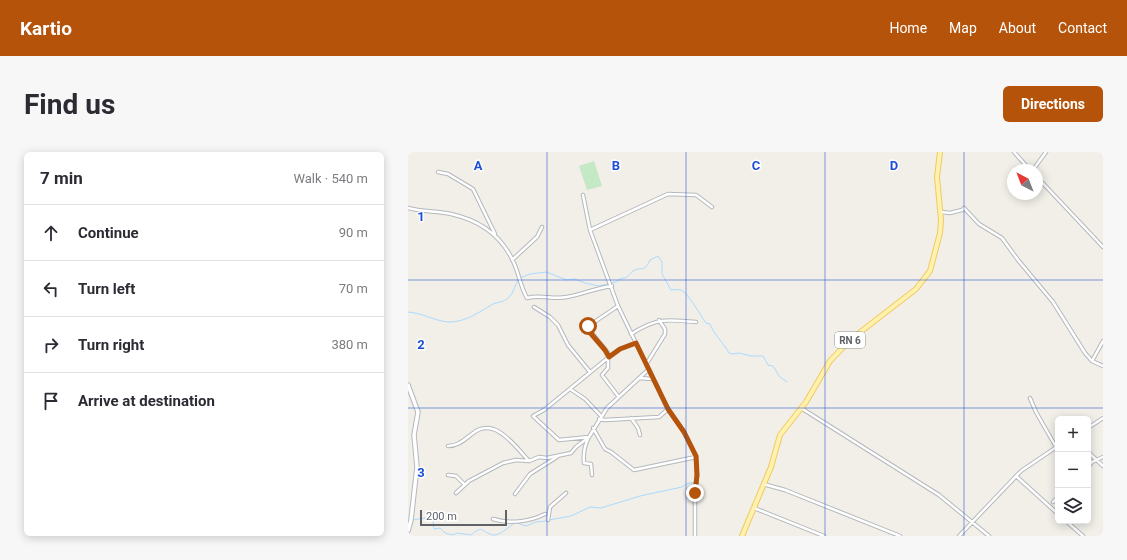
<!DOCTYPE html>
<meta charset="utf-8">
<style>
:root{--surface:#fff;--page:#f7f7f7;--text:#2b2b33;--muted:#7c7c81;--line:#e1e1e2;--accent:#b45309}
body{margin:0;font-family:Roboto,sans-serif;background:var(--page);color:var(--text)}
.controls{position:absolute;right:12px;bottom:12px;display:grid;overflow:hidden;border-radius:6px;box-shadow:0 2px 10px #0003}
.controls button{width:36px;height:36px;display:grid;place-items:center;padding:0;border:0;border-bottom:1px solid var(--line);background:var(--surface);color:var(--text);font:20px sans-serif}
.compass{position:absolute;left:599px;top:12px;width:36px;height:36px;border-radius:50%;background:var(--surface);box-shadow:0 2px 10px #0003;rotate:318deg}
.scale{position:absolute;left:12px;bottom:10px;width:87px;box-sizing:border-box;padding-left:4px;border:2px solid #5f6368;border-top:0;font-size:11px;line-height:14px;white-space:nowrap;color:#5f6368;-webkit-text-stroke:3px #fff;paint-order:stroke}
.stop{position:absolute;width:12px;height:12px;margin:-9px;border:3px solid #b45309;border-radius:50%;background:#fff}
.stop.end{background:#b45309;border-color:#fff;box-shadow:0 1px 4px #0008}
.list{margin:0;padding:0;list-style:none}
h2{display:flex;justify-content:space-between;align-items:center;height:52px;margin:0;padding:0 16px;font-size:17px}
h2 small{font-size:13px;font-weight:400;color:var(--muted)}
.list li{display:grid;grid-template-columns:26px 1fr auto;gap:12px;align-items:center;box-sizing:border-box;height:56px;padding:0 16px;border-top:1px solid var(--line)}
.list b{display:block;font-size:15px;white-space:nowrap}
.list em{font-size:13px;font-style:normal;color:var(--muted)}
.icon{flex:none;width:22px;height:22px;fill:none;stroke:currentColor;stroke-width:2;stroke-linecap:round;stroke-linejoin:round}
.map{position:relative;flex:none;width:695px;height:384px;overflow:hidden;border-radius:6px}
header{display:flex;align-items:center;gap:24px;box-sizing:border-box;height:56px;padding:0 20px;background:var(--accent);color:#fff}
header strong{font-size:19px}
nav{display:flex;gap:22px;margin-inline-start:auto;font-size:14px}
.intro{display:flex;align-items:center;justify-content:space-between;box-sizing:border-box;height:96px;padding:0 24px}
h1{margin:0;font-size:28px}
.button{padding:10px 18px;border-radius:6px;background:var(--accent);color:#fff;font-size:14px;font-weight:700}
main{display:flex;gap:24px;padding:0 24px}
aside{flex:1;background:var(--surface);border-radius:6px;box-shadow:0 2px 10px #0003}
.map>svg:first-child{display:block}
</style>
<header>
<strong>Kartio</strong>
<nav><a>Home</a><a>Map</a><a>About</a><a>Contact</a></nav>
</header>
<div class="intro"><h1>Find us</h1><a class="button">Directions</a></div>
<main>
<aside>
<h2>7 min<small>Walk · 540 m</small></h2>
<ul class="list">
<li><svg class="icon" aria-label="ahead" viewBox="0 0 24 24"><path d="M12 20V5M6 11l6-6 6 6"/></svg><div><b>Continue</b></div><em>90 m</em></li>
<li><svg class="icon" aria-label="left" viewBox="0 0 24 24"><path d="M17 20v-9H6M10 6l-5 5 5 5"/></svg><div><b>Turn left</b></div><em>70 m</em></li>
<li><svg class="icon" aria-label="right" viewBox="0 0 24 24"><path d="M7 20v-9h11M14 6l5 5-5 5"/></svg><div><b>Turn right</b></div><em>380 m</em></li>
<li><svg class="icon" aria-label="arrive" viewBox="0 0 24 24"><path d="M6 21V4h12l-3 4 3 4H6"/></svg><div><b>Arrive at destination</b></div></li>
</ul>
</aside>
<div class="map">
<svg width="695" height="384" viewBox="0 0 695 384">
<rect width="100%" height="100%" fill="#f1efe8"/>
<path fill="#c5e8c5" d="M 186,9 L 194,34 L 179,38 L 171,14 Z"/>
<g fill="none" stroke-linecap="round" stroke-linejoin="round">
<path stroke="#aadaff" stroke-width="1" d="M 112,126 L 122,122 L 138,120 L 159,128 L 167,127 L 177,131 L 191,134 L 208,130 L 214,126 L 217,126 C 220,125 223,120 225,119 C 234,114 236,121 242,108 L 250,104 L 254,110 L 254,122 L 263,138 C 266,138 270,137 273,138 C 280,141 293,164 298,171 L 302,172 C 306,183 315,190 321,201 L 325,202 L 331,201 L 343,204 L 355,204 L 360,213 L 365,214 L 371,224 L 379,230
M 0,160 C 14,161 25,168 39,170 C 57,171 71,160 85,152 C 90,150 96,150 100,146 C 106,141 106,135 110,128
M 4,368 L 17,366 L 25,369 L 26,377 L 32,376 L 37,381 L 45,383 L 49,381 L 63,383 C 76,372 73,380 85,383 C 91,384 101,375 106,371
M 141,368 L 163,364 L 182,355 L 193,356 L 232,344 L 274,335 L 280,331 L 285,331
M 109,371 L 118,374 L 128,370 L 139,369"/>
<defs>
<path id="minor" d="M 606,0 L 622,18
M 625,18 L 638,0
M 30,20 L 40,22 L 65,37 L 87,82
M 629,25 L 695,95
M 175,43 L 182,78 L 210,154 L 260,257 L 276,280 L 288,305 L 289,323 L 287,341 L 287,384
M 0,56 C 14,60 29,59 43,62 C 70,68 93,83 105,109 C 111,121 112,134 119,146 C 133,142 145,148 159,145 C 175,142 188,136 204,134
M 533,60 L 542,61 L 554,58 L 556,56 L 571,72 L 594,86 L 610,108 L 645,150 L 677,201 L 684,209 L 695,214
M 182,78 L 260,42 L 288,43 L 304,55
M 104,108 L 129,85 L 134,75
M 210,154 L 179,175 L 200,201 L 200,216 L 194,223 L 210,244
M 126,155 L 142,165 L 150,173 L 160,193 L 182,220
M 223,182 C 248,166 259,167 288,170
M 684,209 L 695,189
M 239,211 L 257,182 L 257,177 L 251,168
M 231,226 L 244,227
M 162,237 L 177,247 L 193,264
M 622,246 L 628,260 L 648,295
M 393,256 L 531,343 L 581,384
M 223,266 L 230,276 L 232,283
M 191,267 L 197,268 L 251,265 L 260,257
M 185,276 L 197,297 L 203,300 L 226,318 L 288,305
M 680,276 L 695,266
M 181,285 L 151,288 L 125,264 L 136,258 L 201,205 L 212,197 L 227,191
M 180,287 C 176,295 175,301 176,311 L 183,312 L 184,323
M 40,294 C 50,294 56,288 64,282 C 86,263 107,294 121,309
M 680,300 L 695,314
M 680,315 L 684,310 L 695,305
M 40,323 L 48,324 L 57,333
M 608,324 L 650,362
M 355,332 L 377,338 L 492,384
M 48,341 L 61,329 L 95,311 L 108,308 L 121,309 L 131,305 L 139,306 L 163,301 L 168,295 L 181,285 L 199,256 L 241,217
M 107,342 L 122,322 L 149,305
M 645,350 L 650,345
M 346,356 L 416,384
M 85,367 C 101,372 121,370 137,362
M 140,368 L 142,355 L 158,341
M 658,369 L 675,384
M 551,384 L 613,319 L 650,294"/>
<path id="tertiary" d="M 0,233 L 10,260 L 6,283 L 9,315 L 3,368 L 0,379"/>
<path id="primary" d="M 334,384 L 363,315 L 372,283 L 398,250 L 422,209 L 442,188 L 508,137 L 522,119 L 532,81 L 533,68 L 529,25 L 532,0"/>
</defs>
<use href="#minor" stroke="#b5b8bc" stroke-width="4.5"/>
<use href="#tertiary" stroke="#b5b8bc" stroke-width="5.5"/>
<use href="#primary" stroke="#f2c960" stroke-width="6"/>
<use href="#minor" stroke="#fff" stroke-width="2.5"/>
<use href="#tertiary" stroke="#fff" stroke-width="3.5"/>
<use href="#primary" stroke="#fff2af" stroke-width="4"/>
</g>
<g fill="none" stroke-linecap="round" stroke-linejoin="round">
<path stroke="#b45309" stroke-width="5" d="M 180,174 L 179,177 L 197,198 L 201,205 L 212,197 L 228,191 L 260,257 L 276,280 L 288,304 L 289,323 L 287,341"/>
</g>
<path fill="none" stroke="#1d4ed8" stroke-width="1" stroke-opacity="0.55" d="M 139,0 L 139,384M 278,0 L 278,384M 417,0 L 417,384M 556,0 L 556,384M 0,128 L 695,128M 0,256 L 695,256"/>
<g text-anchor="middle" dominant-baseline="central" stroke-width="3" stroke-linejoin="round" paint-order="stroke">
<rect fill="#fff" stroke="#8f9295" stroke-width="1" x="427" y="180" width="30" height="16" rx="3"/>
<g font-size="10" font-weight="bold" fill="#5f6368">
<text x="442" y="188">RN 6</text>
</g>
</g>
<g font-size="13" text-anchor="middle" font-weight="bold" fill="#1d4ed8" stroke="#fff" stroke-width="3" stroke-linejoin="round" paint-order="stroke">
<text x="70" y="18">A</text>
<text x="208" y="18">B</text>
<text x="348" y="18">C</text>
<text x="486" y="18">D</text>
<text x="13" y="69">1</text>
<text x="13" y="197">2</text>
<text x="13" y="325">3</text>
</g>
</svg>
<div class="controls">
<button>+</button>
<button>−</button>
<button><svg class="icon" aria-label="layers" viewBox="0 0 24 24"><path d="M12 4l9 5-9 5-9-5zM3 14l9 5 9-5"/></svg></button>
</div>
<svg class="compass" viewBox="-18 -18 36 36"><path d="M0-13l5 13h-10z" fill="#e53935"/><path d="M0 13l5-13h-10z" fill="#7c7c81"/></svg>
<div class="scale">200 m</div>
<div class="stop" style="left:180px;top:174px"></div>
<div class="stop end" style="left:287px;top:341px"></div>
</div>
</main>
